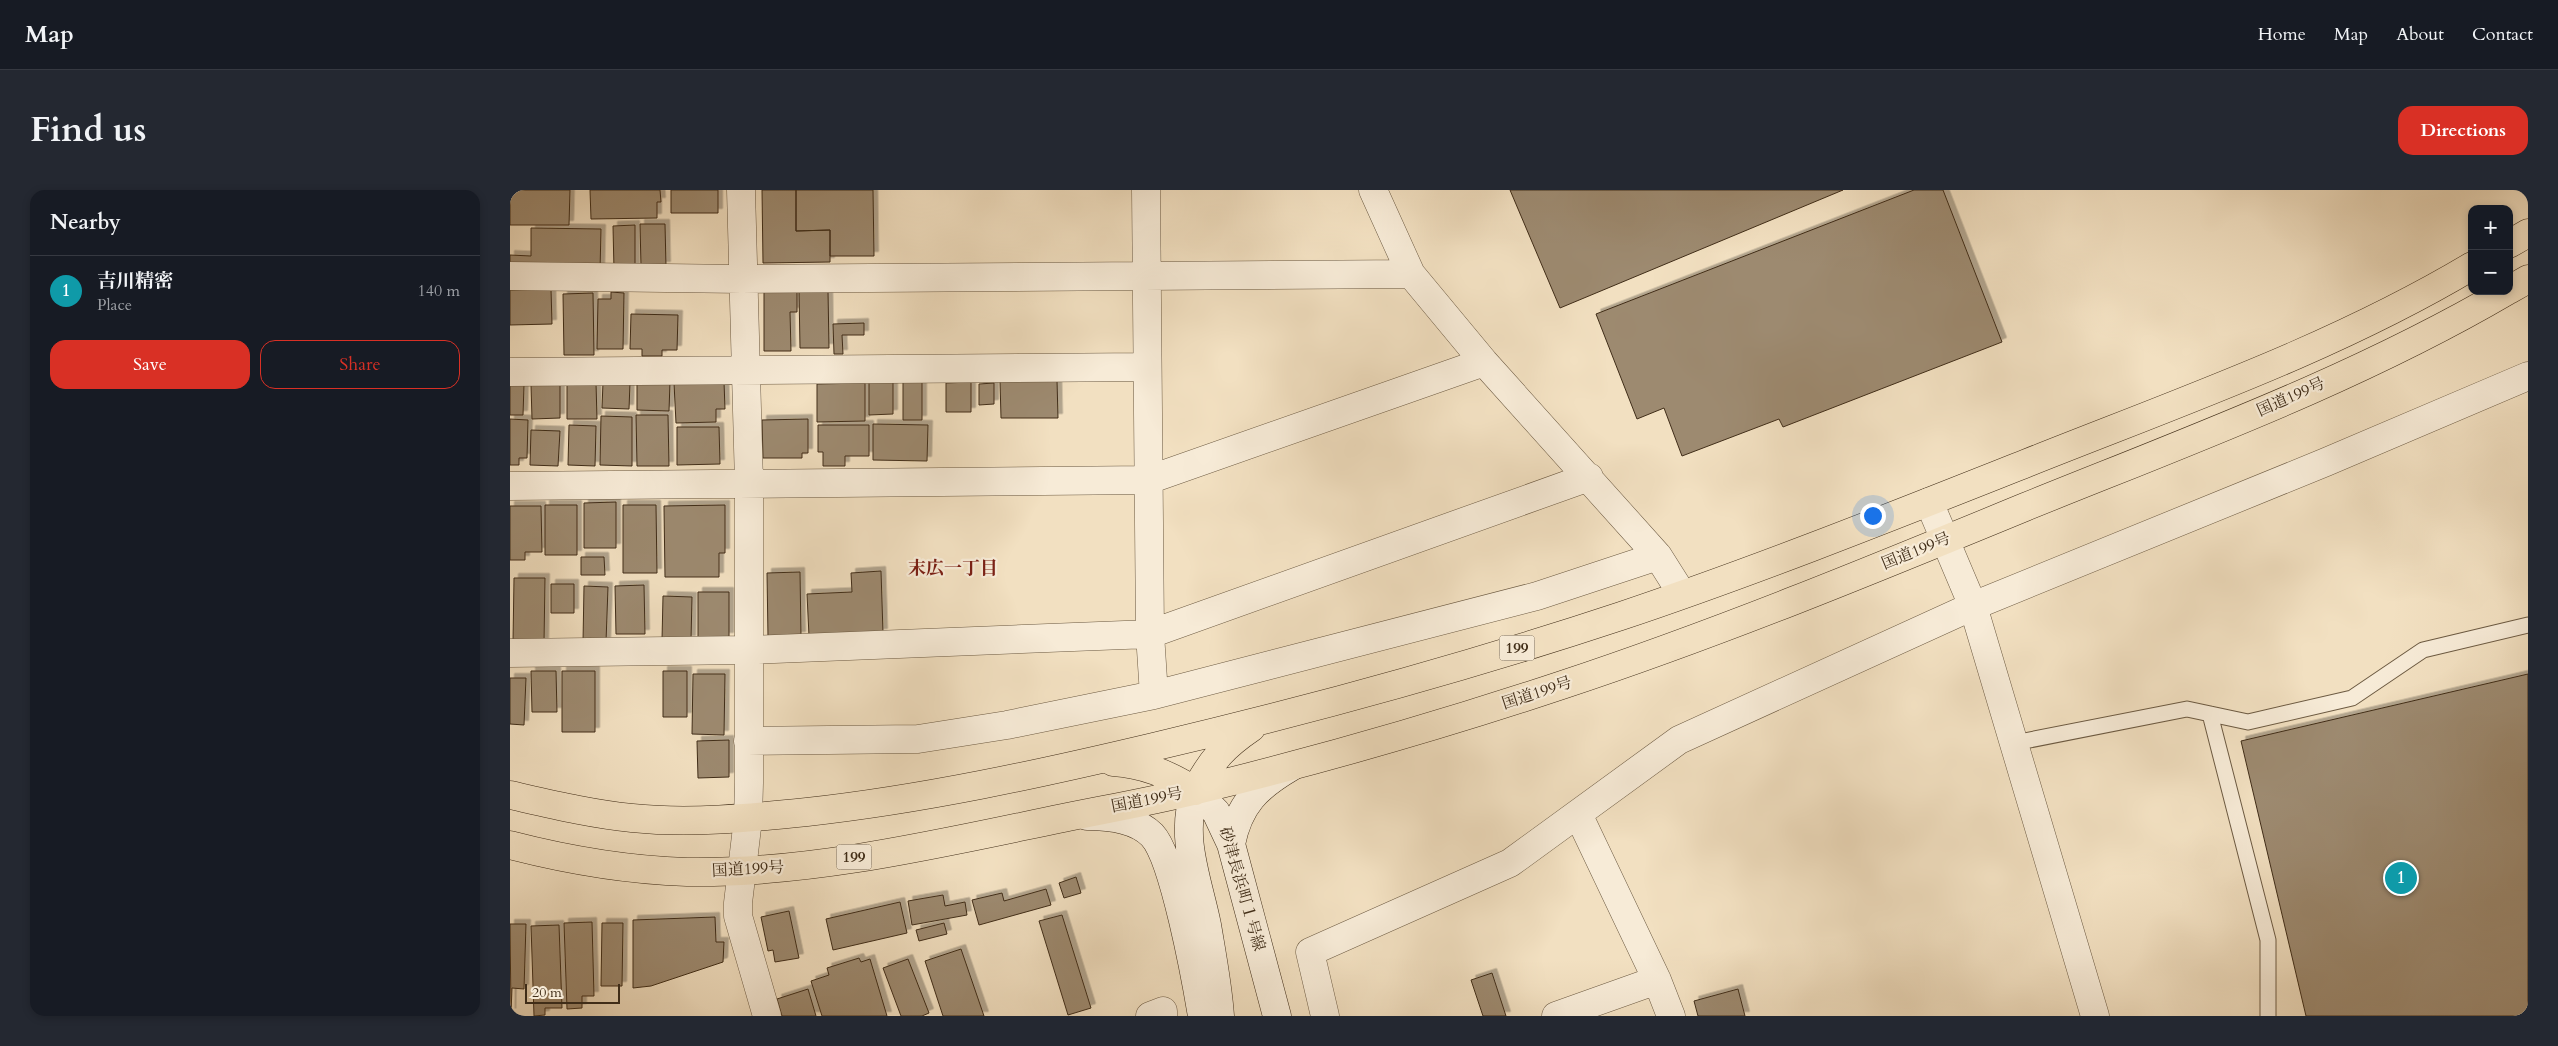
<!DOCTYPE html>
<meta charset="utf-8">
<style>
:root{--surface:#171b24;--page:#242831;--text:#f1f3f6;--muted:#9ea1a6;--line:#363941;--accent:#d93025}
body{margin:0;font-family:Cardo,"Noto Serif JP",serif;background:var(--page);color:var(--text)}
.controls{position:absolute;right:15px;top:15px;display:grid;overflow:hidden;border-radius:10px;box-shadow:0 2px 8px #0003}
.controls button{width:45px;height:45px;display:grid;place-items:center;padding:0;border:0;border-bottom:1px solid var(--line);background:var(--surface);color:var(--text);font:25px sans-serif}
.scale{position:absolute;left:15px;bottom:12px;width:95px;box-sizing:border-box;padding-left:5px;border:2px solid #402d18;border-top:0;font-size:14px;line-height:18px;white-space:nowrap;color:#402d18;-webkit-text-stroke:4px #f7ebd7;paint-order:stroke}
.you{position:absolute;left:1362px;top:325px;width:18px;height:18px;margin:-12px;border:4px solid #fff;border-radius:50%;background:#1a73e8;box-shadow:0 0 0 8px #1a73e833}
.badge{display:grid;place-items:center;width:32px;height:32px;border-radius:50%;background:var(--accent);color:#fff;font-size:16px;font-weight:700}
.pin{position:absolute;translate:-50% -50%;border:2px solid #fff;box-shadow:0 1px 5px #0006}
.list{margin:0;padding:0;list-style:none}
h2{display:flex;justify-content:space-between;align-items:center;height:65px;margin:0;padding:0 20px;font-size:21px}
h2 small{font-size:16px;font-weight:400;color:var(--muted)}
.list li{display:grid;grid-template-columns:32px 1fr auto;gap:15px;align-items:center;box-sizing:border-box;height:70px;padding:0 20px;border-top:1px solid var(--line)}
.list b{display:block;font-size:19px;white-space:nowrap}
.list p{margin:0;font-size:16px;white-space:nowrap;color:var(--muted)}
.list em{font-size:16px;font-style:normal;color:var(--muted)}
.actions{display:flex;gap:10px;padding:15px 20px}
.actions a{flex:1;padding:11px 0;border:1px solid var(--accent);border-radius:15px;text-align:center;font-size:18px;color:var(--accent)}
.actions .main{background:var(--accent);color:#fff}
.map{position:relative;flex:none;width:2018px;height:826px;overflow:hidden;border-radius:15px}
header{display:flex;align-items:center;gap:30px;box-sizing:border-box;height:70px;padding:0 25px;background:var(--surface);border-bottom:1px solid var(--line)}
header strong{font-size:24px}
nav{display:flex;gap:28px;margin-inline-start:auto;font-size:18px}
.intro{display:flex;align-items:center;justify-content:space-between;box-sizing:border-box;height:120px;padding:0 30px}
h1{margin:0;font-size:35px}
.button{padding:12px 22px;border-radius:15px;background:var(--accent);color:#fff;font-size:18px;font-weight:700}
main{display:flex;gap:30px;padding:0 30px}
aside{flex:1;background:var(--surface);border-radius:15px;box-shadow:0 2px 8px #0003}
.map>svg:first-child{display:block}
</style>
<header>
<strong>Map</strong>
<nav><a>Home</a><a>Map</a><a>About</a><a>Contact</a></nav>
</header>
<div class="intro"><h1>Find us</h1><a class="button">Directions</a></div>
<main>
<aside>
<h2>Nearby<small></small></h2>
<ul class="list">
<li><span class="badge" style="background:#0f9aa8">1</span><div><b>吉川精密</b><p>Place</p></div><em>140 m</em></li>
</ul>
<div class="actions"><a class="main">Save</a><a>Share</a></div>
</aside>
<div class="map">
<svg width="2018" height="826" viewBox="0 0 2018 826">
<defs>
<filter id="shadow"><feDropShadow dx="4.5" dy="-4.5" stdDeviation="0" flood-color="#0004"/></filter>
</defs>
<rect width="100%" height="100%" fill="#f2e0c1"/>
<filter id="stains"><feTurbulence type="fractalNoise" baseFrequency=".004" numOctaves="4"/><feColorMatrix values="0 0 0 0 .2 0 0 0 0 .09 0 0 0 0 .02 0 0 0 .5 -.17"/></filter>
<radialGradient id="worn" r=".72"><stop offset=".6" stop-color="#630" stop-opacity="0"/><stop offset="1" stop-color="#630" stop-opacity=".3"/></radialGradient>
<path fill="#9d8a70" stroke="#402d18" filter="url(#shadow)" d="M 0,0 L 60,0 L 59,35 L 0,35 Z
M 80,0 L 150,0 L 151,12 L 147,12 L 147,28 L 81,29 Z
M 161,0 L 208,0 L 208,23 L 161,23 Z
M 252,0 L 286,0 L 286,41 L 320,40 L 320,72 L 253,73 Z
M 286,0 L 363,0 L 364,66 L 320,66 L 320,40 L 286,41 Z
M 1000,0 L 1333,0 L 1050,118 Z
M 1404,0 L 1433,0 L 1492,152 L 1273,237 L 1269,229 L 1172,266 L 1154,218 L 1127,229 L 1086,124 Z
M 130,34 L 155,34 L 156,76 L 131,76 Z
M 125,35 L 125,79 L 104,80 L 103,36 Z
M 21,38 L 91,39 L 90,81 L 0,78 L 0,65 L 21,66 Z
M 41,99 L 42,134 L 0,135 L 0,100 Z
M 289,101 L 318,101 L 319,158 L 290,158 Z
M 101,102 L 114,103 L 113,159 L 87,159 L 88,109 L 101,109 Z
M 254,102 L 287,102 L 287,122 L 280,122 L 281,161 L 254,161 Z
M 83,103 L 84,165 L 54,165 L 53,104 Z
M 121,124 L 168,125 L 167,160 L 152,160 L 152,166 L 132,166 L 132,159 L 120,159 Z
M 354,133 L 354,145 L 332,145 L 333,164 L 324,164 L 323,134 Z
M 547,190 L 548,228 L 491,228 L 490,191 Z
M 393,191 L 412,191 L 412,230 L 393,230 Z
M 93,192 L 120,193 L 119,219 L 92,218 Z
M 127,192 L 160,192 L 159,221 L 127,220 Z
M 214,192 L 215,219 L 206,219 L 206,232 L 166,233 L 164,193 Z
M 359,192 L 383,192 L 383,224 L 359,225 Z
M 461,192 L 461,222 L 436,222 L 436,193 Z
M 57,193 L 86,193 L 87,229 L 57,229 Z
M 355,193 L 355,231 L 307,232 L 307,194 Z
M 484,193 L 484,214 L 469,215 L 469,194 Z
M 50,194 L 50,228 L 22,229 L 21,195 Z
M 0,195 L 14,195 L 13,225 L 0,225 Z
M 126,225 L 158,225 L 159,276 L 127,276 Z
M 91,226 L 122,227 L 122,276 L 90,275 Z
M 0,229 L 18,230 L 17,268 L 9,268 L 9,275 L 0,275 Z
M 298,229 L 298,263 L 292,263 L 292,268 L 253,268 L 252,230 Z
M 363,234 L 418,235 L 417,271 L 363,270 Z
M 59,235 L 86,236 L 85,276 L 58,275 Z
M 308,235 L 359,235 L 359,266 L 335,266 L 335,276 L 313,276 L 313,262 L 308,262 Z
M 167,237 L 209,237 L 210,274 L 167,275 Z
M 21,240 L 50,241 L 48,276 L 20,275 Z
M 106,312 L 106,358 L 74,358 L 74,313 Z
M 35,315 L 67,315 L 67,365 L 35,365 Z
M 113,315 L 146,315 L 147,383 L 113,383 Z
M 215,315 L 215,363 L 209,363 L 209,387 L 155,387 L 154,316 Z
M 0,316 L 31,316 L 32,362 L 15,362 L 15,370 L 0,370 Z
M 71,367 L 94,367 L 95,385 L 71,385 Z
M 371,381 L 373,443 L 299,446 L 297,404 L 342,402 L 341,383 Z
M 290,382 L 291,446 L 258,447 L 257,383 Z
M 4,388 L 35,388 L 34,453 L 3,452 Z
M 41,394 L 64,394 L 64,423 L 41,423 Z
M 134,395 L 135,444 L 106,444 L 105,396 Z
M 74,396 L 98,397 L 96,452 L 73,452 Z
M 188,402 L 219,402 L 219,447 L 188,447 Z
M 153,406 L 182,407 L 181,450 L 152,450 Z
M 21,481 L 46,481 L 47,522 L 22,522 Z
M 52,481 L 85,481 L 85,542 L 52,542 Z
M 153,481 L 177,481 L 177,527 L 153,527 Z
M 183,484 L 215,484 L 214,545 L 182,544 Z
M 2018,484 L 2018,826 L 1796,826 L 1731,551 Z
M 0,488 L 16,488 L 14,535 L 0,534 Z
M 219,550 L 219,587 L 188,588 L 187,551 Z
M 566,687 L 571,703 L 554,708 L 549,693 Z
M 536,699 L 541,715 L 469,735 L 462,710 L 492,703 L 494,711 Z
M 433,705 L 435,716 L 455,712 L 457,725 L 402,735 L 398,711 Z
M 390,712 L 397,743 L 323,760 L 316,729 Z
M 279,721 L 289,768 L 265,772 L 263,760 L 258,761 L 251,727 Z
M 552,725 L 581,818 L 558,825 L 529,731 Z
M 205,727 L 206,752 L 214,752 L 213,772 L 141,796 L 123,798 L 123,730 Z
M 82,732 L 84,806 L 72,806 L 72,818 L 57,819 L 54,733 Z
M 92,733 L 113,733 L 112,796 L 91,796 Z
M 434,733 L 437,744 L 409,751 L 406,740 Z
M 0,734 L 16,734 L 14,799 L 2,798 L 1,823 Z
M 49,735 L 52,818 L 35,818 L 35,825 L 24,826 L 21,736 Z
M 451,759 L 474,826 L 433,826 L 415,771 Z
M 349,768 L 351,772 L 360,769 L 377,826 L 312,826 L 301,791 L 319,785 L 317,778 Z
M 398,769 L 419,823 L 412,826 L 391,826 L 373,778 Z
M 982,783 L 996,826 L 973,826 L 961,790 Z
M 298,799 L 306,826 L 272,826 L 267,809 Z
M 1228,799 L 1235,826 L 1188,826 L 1184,811 Z"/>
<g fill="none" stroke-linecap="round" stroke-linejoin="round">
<defs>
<path id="lane" d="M 1700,524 L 1758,750 L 1758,826
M 1504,553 L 1677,519 L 1738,532 L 1842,508 L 1913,460 L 2018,435"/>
<path id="street" d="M 231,0 L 239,293 L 239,593 L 238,629 L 228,713 L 228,726 L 257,826
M 636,0 L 640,444 L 644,505
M 863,0 L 901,84 L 974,172 L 1148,366 L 1172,404
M 0,86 L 232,89 L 901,84
M 0,182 L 637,177
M 0,296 L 638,290 L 974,172
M 1419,312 L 1463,416 L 1585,826
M 0,463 L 237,460 L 640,444 L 1079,287
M 238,551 L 408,549 L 497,535 L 644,505 L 1027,406 L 1148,366
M 1068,624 L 1147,790 L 1161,826
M 640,826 L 653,821 L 653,826
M 815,826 L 800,762 L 1000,673 L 1169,550 L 1463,416 L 1816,272 L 2018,186
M 1046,826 L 1147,790"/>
<path id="secondary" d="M 577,626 C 598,626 626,629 642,645 C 664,668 686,790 692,826
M 721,654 C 729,614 747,597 781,577
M 710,826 C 708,796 702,765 697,735 C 688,690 669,647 685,601 L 706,622 L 721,654 L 767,826"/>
<path id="highway" d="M 1999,54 L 2018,43
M 1999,100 L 2018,89
M 603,572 C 634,574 658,584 685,601
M 685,601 C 701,571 713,557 741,538
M 0,605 C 40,614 81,624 122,628 C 180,634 239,628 297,622 C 414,609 529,584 643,557 C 800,520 957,477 1111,426 C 1248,380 1383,326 1517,273 C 1667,213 1823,159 1962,76
M 0,655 C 58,670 117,680 177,682 C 301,684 432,653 553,628 C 597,619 643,611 687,600 C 810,570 932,535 1052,495 C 1209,443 1362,380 1515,317 C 1678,251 1845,190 1997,101"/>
</defs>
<use href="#lane" stroke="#6c5a42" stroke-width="17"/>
<use href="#street" stroke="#6c5a42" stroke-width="29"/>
<use href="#secondary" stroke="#402d18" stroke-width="29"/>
<use href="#highway" stroke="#402d18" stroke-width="29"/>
<use href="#lane" stroke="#f7ebd7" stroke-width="15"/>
<use href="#street" stroke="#f7ebd7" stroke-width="28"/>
<use href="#secondary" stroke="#f7ebd7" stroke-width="28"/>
<use href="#highway" stroke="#f2e0c1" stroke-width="28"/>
</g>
<g text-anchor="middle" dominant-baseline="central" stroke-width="4.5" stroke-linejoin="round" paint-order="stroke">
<g fill="#f7ebd7" stroke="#776651" stroke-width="1">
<rect x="989.5" y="445.5" width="35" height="25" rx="4"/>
<rect x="326.5" y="654.5" width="35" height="25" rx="4"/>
</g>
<g font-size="15" font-weight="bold" fill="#402d18">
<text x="1007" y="458">199</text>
<text x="344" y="667">199</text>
</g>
<g font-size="16" fill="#402d18" stroke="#f7ebd7">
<text transform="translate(1781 207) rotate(-24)">国道199号</text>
<text transform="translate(1406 361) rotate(-22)">国道199号</text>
<text transform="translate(1027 503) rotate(-18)">国道199号</text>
<text transform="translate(637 610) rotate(-11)">国道199号</text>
<text transform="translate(238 679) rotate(-3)">国道199号</text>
<text transform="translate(732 699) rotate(74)">砂津長浜町１号線</text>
</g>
<g font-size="18" font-weight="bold" fill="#7a1f14" stroke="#f7ebd7">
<text x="443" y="378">末広一丁目</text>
</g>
</g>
<rect width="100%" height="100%" filter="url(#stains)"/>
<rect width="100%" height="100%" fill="url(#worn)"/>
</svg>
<div class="controls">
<button>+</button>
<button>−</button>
</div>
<div class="scale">20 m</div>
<div class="you"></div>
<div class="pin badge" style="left:1891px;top:688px;background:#0f9aa8">1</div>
</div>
</main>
